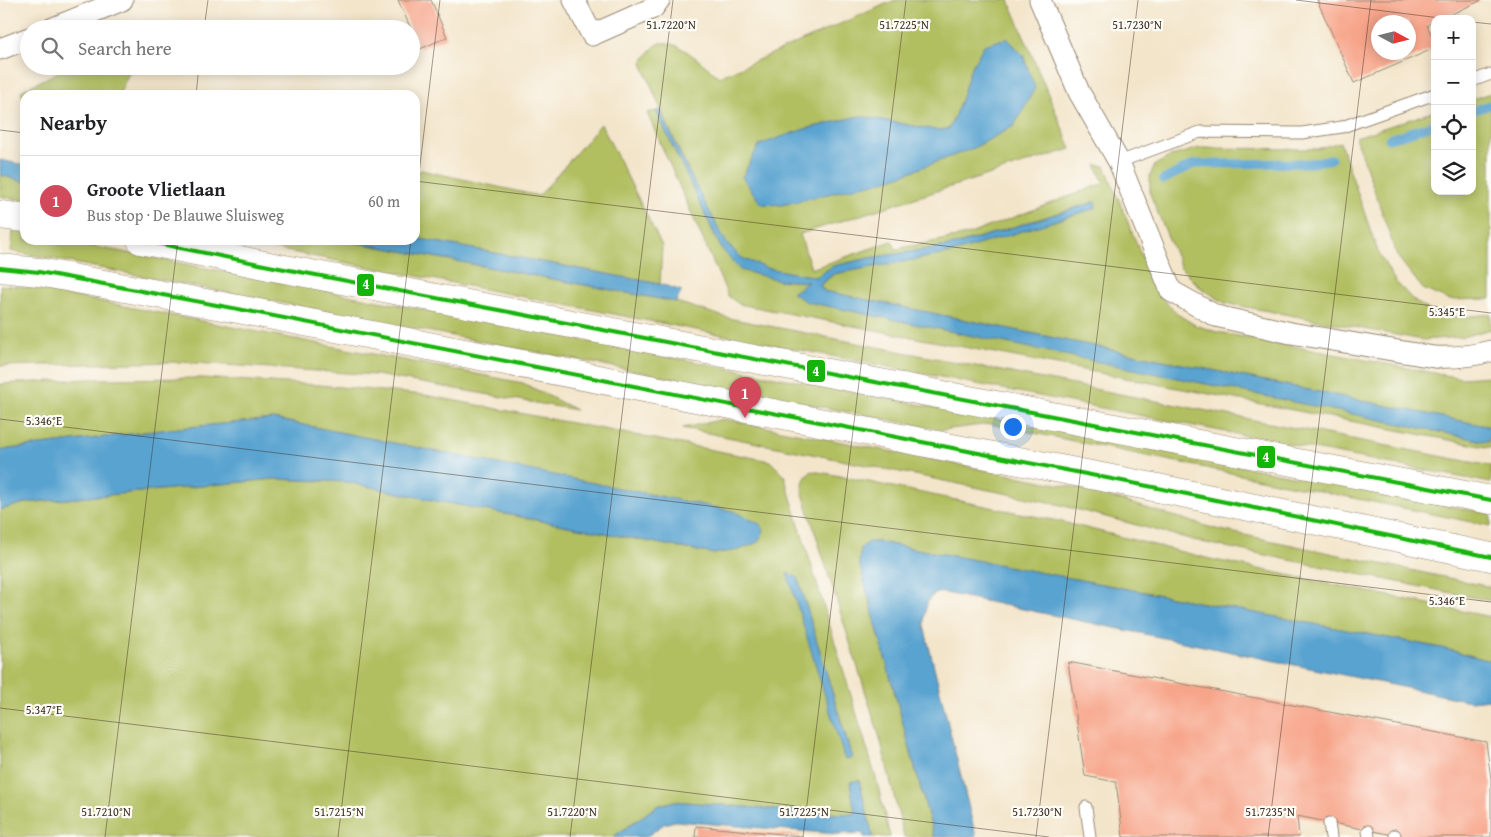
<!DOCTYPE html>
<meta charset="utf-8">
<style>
:root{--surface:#fff;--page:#f6f6f6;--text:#202124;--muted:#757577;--line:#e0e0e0;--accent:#d1495b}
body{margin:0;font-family:"Gentium Book Plus",serif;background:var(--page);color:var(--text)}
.controls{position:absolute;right:15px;top:15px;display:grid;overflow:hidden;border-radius:10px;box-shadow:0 2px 12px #0003}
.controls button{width:45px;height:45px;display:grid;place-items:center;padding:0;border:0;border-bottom:1px solid var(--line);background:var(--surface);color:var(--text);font:25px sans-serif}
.compass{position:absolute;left:1371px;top:15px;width:45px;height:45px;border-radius:50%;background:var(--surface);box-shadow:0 2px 12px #0003;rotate:97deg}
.you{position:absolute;left:1012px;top:426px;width:18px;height:18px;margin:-12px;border:4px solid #fff;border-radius:50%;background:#1a73e8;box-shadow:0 0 0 8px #1a73e833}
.badge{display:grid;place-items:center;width:32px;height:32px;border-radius:50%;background:var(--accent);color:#fff;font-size:16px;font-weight:700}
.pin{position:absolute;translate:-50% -41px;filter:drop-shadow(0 1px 2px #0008)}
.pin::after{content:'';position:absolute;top:26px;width:18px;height:15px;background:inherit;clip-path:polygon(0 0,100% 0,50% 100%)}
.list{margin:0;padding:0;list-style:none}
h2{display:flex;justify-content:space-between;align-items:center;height:65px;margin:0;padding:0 20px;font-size:21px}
h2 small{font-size:16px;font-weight:400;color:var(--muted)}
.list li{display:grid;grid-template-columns:32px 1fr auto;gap:15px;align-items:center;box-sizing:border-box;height:90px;padding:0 20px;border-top:1px solid var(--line)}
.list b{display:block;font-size:19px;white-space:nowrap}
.list p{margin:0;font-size:16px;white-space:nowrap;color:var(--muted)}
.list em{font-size:16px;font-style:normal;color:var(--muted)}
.icon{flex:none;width:28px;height:28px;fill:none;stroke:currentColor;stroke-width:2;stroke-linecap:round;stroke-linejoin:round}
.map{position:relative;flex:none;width:1491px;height:837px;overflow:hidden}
.search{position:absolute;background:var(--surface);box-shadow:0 2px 12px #0003;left:20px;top:20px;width:400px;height:55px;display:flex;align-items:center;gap:12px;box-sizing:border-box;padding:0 18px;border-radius:28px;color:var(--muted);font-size:19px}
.panel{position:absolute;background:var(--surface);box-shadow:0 2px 12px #0003;left:20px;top:90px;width:400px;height:155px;border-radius:15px}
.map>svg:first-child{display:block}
</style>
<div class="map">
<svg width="1491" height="837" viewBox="0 0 1491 837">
<rect width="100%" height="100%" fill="#fdfcf7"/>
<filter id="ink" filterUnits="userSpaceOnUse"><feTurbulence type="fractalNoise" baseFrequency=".02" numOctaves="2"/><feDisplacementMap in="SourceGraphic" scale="10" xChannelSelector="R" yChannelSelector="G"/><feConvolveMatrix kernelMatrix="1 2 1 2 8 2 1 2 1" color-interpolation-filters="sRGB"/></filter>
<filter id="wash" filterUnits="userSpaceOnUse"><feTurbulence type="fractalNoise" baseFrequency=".0096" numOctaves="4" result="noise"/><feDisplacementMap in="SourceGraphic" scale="20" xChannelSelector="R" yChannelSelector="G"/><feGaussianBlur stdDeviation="1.12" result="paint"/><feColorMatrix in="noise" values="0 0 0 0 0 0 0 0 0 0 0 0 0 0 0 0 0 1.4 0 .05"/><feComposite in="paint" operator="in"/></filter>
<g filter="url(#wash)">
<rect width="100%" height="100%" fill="#f3e5ca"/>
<path fill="#b1bf61" stroke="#767440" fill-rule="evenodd" d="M 895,0 L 1009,0 L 1071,149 L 800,234 L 811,269 L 892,241 L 896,249 L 967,235 L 1104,183 L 1096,165 L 1105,166 L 1149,274 L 1163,299 L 1177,314 L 1195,325 L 1217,332 L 1461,378 L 1491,376 L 1491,427 L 824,291 L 820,285 L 834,274 L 952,253 L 1094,202 L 955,245 L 869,258 L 834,266 L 816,277 C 793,273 764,271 742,259 C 724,247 716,224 706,206 C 682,159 661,112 642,63 C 646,57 653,45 661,43 C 678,39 706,67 719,77 ZM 961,100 L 974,148 L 801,130 L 860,116 L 936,130 L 950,129 Z
M 70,66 L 132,66 L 119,95 L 25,95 L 25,104 L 21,91 Z
M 1491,93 L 1491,299 L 1448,300 L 1423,289 L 1397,256 L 1356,137 L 1435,111 L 1435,191 L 1472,191 L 1472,99 Z
M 656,111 L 721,248 L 778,280 L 809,282 L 792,293 L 1488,442 L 1491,431 L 1491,448 L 739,304 L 728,296 L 647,113 Z
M 601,124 L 662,246 L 660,284 L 415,238 L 415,173 L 421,170 L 539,196 Z
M 1340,142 L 1378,252 L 1395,281 L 1414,301 L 1437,315 L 1462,317 L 1491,314 L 1491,329 L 1462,337 L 1423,340 L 1225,303 L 1201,288 L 1181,268 L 1150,194 L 1150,175 L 1155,165 L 1171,156 L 1200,148 L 1317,149 Z
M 0,175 L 25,182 L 25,201 L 0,196 Z
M 13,231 L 25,233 L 25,240 L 60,240 L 1491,514 L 1491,526 L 990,424 L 942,430 L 11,251 Z
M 229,240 L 342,240 L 676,302 L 728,318 L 1491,466 L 1491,483 Z
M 0,285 L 25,287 L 523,383 L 576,410 L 376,375 L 180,362 L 0,366 Z
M 202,378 L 319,385 L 425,395 L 770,461 L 784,475 L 876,778 L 890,837 L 873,837 L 859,780 L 850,783 L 856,814 L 817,813 L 674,801 L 657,806 L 613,837 L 0,837 L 0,510 L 25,503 L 274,479 L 347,482 L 432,500 L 714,554 L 707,506 L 274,419 L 170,429 L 9,449 L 0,451 L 0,384 L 88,379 ZM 793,575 L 798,579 L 852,757 L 845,760 Z
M 724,419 L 1083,489 L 1216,529 L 1491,587 L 1491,601 L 1201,542 L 1053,503 L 683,428 Z
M 812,471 L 830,474 L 1058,521 L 1210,559 L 1491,617 L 1491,661 L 1442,648 L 879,542 L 868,542 L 861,548 L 859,562 L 934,837 L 904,837 L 880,738 L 803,494 C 802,483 803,478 812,471 Z"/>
<path fill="#58a3d0" stroke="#4a6677" d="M 1007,38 L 1023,55 L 1035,88 L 1014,126 L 974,148 L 891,179 L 782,205 L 761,204 L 742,177 L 759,145 L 801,130 L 860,116 L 936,130 L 949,129 L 961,100 L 970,70 L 984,45 Z
M 660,110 L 691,177 L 727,244 L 742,258 L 767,268 L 816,277 L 833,266 L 869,258 L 955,245 L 1095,202 L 1096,208 L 952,253 L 834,274 L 820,285 L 824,291 L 1491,427 L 1488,442 L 807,302 L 792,293 L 808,282 L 778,280 L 740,270 L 721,248 L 656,111 Z
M 0,160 L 25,165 L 25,182 L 0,175 Z
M 415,238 L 660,284 L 682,291 L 676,302 L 342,240 L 415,240 Z
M 274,419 L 733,511 L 760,524 L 764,531 L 758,542 L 739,550 L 714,554 L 432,500 L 347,482 L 274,479 L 25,503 L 0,510 L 0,451 L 9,449 L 170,429 Z
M 868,542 L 879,542 L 1442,648 L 1491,661 L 1491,699 L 1470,701 L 950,594 C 947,593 941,592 938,593 C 924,597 925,615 924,626 L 976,837 L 934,837 L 859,562 L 861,548 Z
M 787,573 L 798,578 L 852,758 L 845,760 Z
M 859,780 L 873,837 L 864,837 L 863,833 L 838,834 L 675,821 L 664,824 L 646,837 L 613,837 L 657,806 L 674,801 L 817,813 L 855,814 L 850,782 Z"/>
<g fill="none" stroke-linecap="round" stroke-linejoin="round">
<path stroke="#58a3d0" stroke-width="9" d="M 1472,111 L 1490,105
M 1389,139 L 1435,124
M 1163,180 L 1194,164 L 1312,163 L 1331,159"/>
</g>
<g id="blocks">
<path fill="#f7a58a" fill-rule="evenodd" d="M 398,0 L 431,0 L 447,37 L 420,49 Z
M 1317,0 L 1482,0 L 1441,19 L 1435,19 L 1435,21 L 1427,25 L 1435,43 L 1435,48 L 1354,83 ZM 1378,22 L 1408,22 L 1408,52 L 1378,52 Z
M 1068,662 L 1486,742 L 1491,779 L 1491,837 L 1403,837 L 1297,816 L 1299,837 L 1123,837 L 1116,782 L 1085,776 Z
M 696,826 L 802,836 L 802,837 L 695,837 Z"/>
</g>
</g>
<g filter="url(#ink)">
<use href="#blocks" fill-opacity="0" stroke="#978874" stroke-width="1"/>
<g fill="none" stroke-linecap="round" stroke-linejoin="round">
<defs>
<path id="service" d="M 1472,81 L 1491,74
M 1119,162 L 1200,132 L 1302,133 L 1342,127 L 1435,94
M 1086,807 L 1090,837
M 1329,823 L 1331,837
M 1368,831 L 1369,837
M 1395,835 L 1395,837"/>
<path id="minor" d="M 574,0 L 592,35 L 653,8 L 659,0
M 1040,0 L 1079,92 L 1119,162 L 1171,291 L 1216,316 L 1291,333 L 1434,357 C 1454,358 1472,356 1491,351
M 51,29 L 122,0
M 0,49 L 29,38"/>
<path id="secondary" d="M 0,215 L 25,218
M 141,240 L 274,267 L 1491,500
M 0,268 L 39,272 L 238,309 L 1153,487 L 1491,557"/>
</defs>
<use href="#service" stroke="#978874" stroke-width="13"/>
<use href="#minor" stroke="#978874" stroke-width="23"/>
<use href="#secondary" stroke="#978874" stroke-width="29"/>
<use href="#service" stroke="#fff" stroke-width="11"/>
<use href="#minor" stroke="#fff" stroke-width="21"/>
<use href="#secondary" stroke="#fff" stroke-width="28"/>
<defs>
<path id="bus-1" d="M 141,240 L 274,267 L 1491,500
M 0,268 L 39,272 L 238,309 L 1153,487 L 1491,557"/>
</defs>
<use href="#bus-1" stroke="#fdfcf7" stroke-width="8"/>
<use href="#bus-1" stroke="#15b40a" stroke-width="4"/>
</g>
</g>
<path fill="none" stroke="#3b2a1e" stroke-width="1" stroke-opacity="0.45" d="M 1296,0 L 1448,19M 1472,22 L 1491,24M 204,29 L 208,0M 196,95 L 199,66M 0,130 L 25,133M 415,181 L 1491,313M 415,206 L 440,0M 0,419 L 1491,602M 0,708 L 1049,837M 105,837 L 178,240M 338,837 L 411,240M 570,837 L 673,0M 803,837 L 906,0M 1036,837 L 1138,0M 1268,837 L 1371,0"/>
<g font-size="12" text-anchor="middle" fill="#3b2a1e" stroke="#fdfcf7" stroke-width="4.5" stroke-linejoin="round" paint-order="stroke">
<text x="671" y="29">51.7220°N</text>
<text x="904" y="29">51.7225°N</text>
<text x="1137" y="29">51.7230°N</text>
<text x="1447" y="316">5.345°E</text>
<text x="44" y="425">5.346°E</text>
<text x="1447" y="605">5.346°E</text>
<text x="44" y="714">5.347°E</text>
<text x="106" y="816">51.7210°N</text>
<text x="339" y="816">51.7215°N</text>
<text x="572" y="816">51.7220°N</text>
<text x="804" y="816">51.7225°N</text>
<text x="1037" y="816">51.7230°N</text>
<text x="1270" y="816">51.7235°N</text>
</g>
<g stroke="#fdfcf7" stroke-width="2">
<rect x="356" y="273" width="19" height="24" rx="5" fill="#15b40a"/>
<rect x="806" y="359" width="20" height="24" rx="5" fill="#15b40a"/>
<rect x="1256" y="445" width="20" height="24" rx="5" fill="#15b40a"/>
</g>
<g font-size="14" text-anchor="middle" font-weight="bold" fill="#fff">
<text x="366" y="289">4</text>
<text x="816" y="376">4</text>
<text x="1266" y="462">4</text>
</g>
</svg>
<div class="controls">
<button>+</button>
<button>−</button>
<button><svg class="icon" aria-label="locate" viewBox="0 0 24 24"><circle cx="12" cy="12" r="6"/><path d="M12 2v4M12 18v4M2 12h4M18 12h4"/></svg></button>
<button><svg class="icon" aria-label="layers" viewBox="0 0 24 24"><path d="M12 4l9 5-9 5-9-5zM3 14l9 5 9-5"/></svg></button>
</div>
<svg class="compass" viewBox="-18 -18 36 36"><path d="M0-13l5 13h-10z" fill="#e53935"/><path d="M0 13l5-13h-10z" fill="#757577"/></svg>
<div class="you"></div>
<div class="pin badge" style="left:745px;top:418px">1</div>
<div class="search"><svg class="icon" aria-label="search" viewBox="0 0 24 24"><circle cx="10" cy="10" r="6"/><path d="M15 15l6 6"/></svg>Search here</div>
<section class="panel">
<h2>Nearby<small></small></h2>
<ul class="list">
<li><span class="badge">1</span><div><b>Groote Vlietlaan</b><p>Bus stop · De Blauwe Sluisweg</p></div><em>60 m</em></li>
</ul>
</section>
</div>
